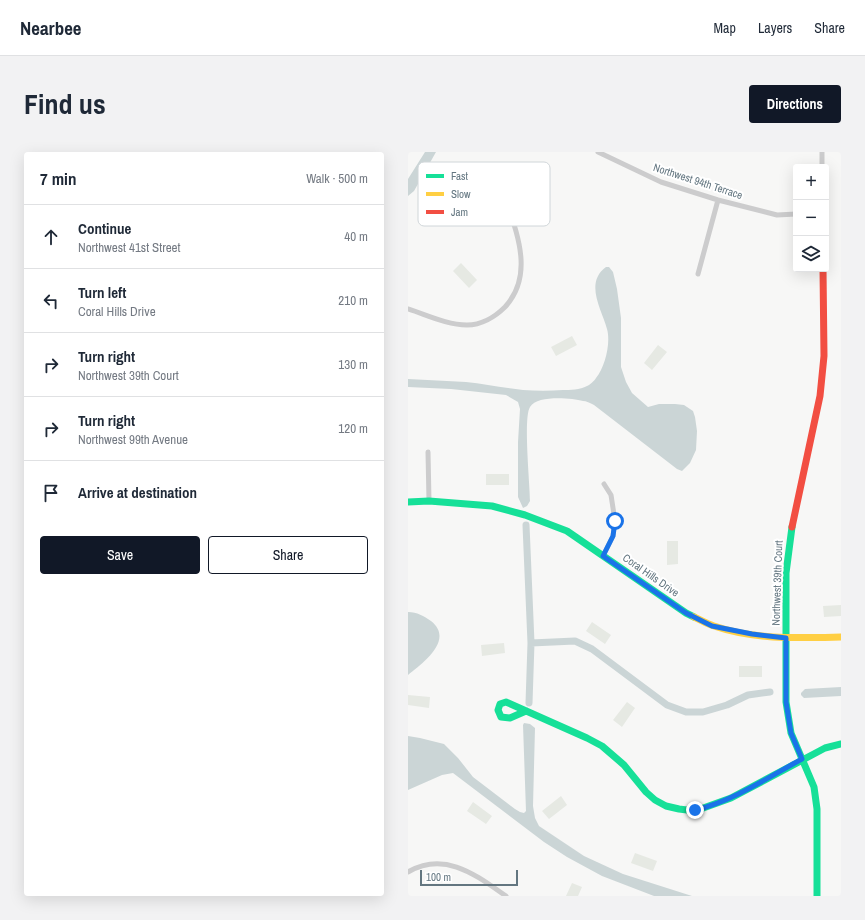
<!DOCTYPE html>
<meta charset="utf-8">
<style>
:root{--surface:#fff;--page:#f2f2f3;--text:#1f2937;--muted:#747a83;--line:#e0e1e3;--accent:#111827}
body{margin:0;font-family:"Archivo Narrow",sans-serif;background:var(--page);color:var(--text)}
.controls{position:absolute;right:12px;top:12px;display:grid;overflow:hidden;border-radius:4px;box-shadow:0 4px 16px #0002}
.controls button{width:36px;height:36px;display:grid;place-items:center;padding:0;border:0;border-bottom:1px solid var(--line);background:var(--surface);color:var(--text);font:20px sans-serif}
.scale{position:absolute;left:12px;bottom:10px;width:98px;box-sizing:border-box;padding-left:4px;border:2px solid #637680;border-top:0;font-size:11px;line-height:14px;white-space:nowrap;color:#637680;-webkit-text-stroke:3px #fff;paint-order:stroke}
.stop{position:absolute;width:12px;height:12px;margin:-9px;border:3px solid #1a73e8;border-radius:50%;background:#fff}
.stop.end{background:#1a73e8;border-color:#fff;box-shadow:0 1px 4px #0008}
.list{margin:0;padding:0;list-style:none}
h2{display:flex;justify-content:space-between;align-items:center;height:52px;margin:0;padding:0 16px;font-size:17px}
h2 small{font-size:13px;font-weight:400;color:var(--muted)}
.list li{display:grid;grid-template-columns:26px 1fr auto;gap:12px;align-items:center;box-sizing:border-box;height:64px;padding:0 16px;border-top:1px solid var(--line)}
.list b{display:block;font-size:15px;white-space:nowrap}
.list p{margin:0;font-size:13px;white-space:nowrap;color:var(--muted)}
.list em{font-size:13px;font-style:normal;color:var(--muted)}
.actions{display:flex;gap:8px;padding:12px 16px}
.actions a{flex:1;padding:9px 0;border:1px solid var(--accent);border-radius:4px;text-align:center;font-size:14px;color:var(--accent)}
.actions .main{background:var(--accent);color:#fff}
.icon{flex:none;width:22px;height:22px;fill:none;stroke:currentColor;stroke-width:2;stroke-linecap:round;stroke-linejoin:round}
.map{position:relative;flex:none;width:433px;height:744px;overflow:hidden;border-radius:4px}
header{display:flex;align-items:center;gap:24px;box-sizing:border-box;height:56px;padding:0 20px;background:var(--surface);border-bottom:1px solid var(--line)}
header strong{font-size:19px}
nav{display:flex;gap:22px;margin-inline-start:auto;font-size:14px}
.intro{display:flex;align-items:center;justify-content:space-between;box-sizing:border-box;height:96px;padding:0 24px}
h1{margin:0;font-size:28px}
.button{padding:10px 18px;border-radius:4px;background:var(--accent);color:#fff;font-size:14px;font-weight:700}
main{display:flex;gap:24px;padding:0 24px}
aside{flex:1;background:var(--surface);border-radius:4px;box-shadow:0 4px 16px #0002}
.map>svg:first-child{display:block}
</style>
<header>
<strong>Nearbee</strong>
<nav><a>Map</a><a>Layers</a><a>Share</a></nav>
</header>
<div class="intro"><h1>Find us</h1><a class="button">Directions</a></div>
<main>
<aside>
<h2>7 min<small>Walk · 500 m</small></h2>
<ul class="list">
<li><svg class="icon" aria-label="ahead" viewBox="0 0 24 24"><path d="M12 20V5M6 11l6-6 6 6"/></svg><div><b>Continue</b><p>Northwest 41st Street</p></div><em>40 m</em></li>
<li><svg class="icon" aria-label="left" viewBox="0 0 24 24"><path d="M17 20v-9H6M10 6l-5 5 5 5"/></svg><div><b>Turn left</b><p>Coral Hills Drive</p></div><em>210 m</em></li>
<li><svg class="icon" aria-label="right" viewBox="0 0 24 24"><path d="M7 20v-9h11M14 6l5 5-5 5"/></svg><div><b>Turn right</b><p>Northwest 39th Court</p></div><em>130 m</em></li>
<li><svg class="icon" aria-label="right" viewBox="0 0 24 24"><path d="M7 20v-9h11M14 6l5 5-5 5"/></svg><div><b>Turn right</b><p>Northwest 99th Avenue</p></div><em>120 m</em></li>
<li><svg class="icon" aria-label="arrive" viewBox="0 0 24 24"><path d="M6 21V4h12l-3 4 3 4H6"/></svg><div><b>Arrive at destination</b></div></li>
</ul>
<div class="actions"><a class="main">Save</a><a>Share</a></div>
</aside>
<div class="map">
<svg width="433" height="744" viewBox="0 0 433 744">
<rect width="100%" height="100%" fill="#f7f7f6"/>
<path fill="#e6e9e3" d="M 53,111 L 69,128 L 61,136 L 45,119 Z
M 164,184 L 169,193 L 148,204 L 143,195 Z
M 250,193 L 259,200 L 244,218 L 236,211 Z
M 78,322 L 101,322 L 101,333 L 78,333 Z
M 259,389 L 270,389 L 270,412 L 259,413 Z
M 433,453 L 433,464 L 416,465 L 415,454 Z
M 184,470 L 203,483 L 197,492 L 178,479 Z
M 96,491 L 97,501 L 74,504 L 73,493 Z
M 331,514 L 354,514 L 354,525 L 331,525 Z
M 0,543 L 22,545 L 21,556 L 0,553 Z
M 219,550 L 227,556 L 214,575 L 205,568 Z
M 153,644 L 159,653 L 141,667 L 134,659 Z
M 65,650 L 84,664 L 78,672 L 59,659 Z
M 227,701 L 249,709 L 245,719 L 223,711 Z
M 164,731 L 174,735 L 170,744 L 158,744 Z"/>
<path fill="#cbd5d6" d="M 17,0 L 28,0 L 6,39 L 0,44 L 0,27 Z
M 198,115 L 201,115 L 205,120 L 209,137 L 213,166 L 213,215 L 218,230 L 224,241 L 240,255 L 251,252 L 267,252 L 276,253 L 285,259 L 287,265 L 289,279 L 288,298 L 282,311 L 274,319 L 269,317 L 186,253 C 182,251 178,249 175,249 C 163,246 129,243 122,255 C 115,266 122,332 122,349 L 119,354 L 115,356 L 110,345 L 110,290 L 112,257 L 110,250 L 98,243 L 43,237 L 0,235 L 0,227 C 19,228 39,229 58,230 C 77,232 96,236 115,238 C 128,239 142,239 155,238 C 162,238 172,238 179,234 C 182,233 186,229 188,226 C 197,215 203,191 199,177 C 194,158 176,131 198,115 Z
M 0,460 C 9,460 16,464 23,469 C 47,488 14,512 0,523 Z
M 433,535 L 433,544 L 396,546 L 393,543 L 393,541 L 397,537 Z
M 116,571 L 122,572 L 127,576 L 125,654 L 127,666 L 131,674 L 176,704 L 215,722 L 284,744 L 246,744 L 194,724 L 159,705 L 136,690 L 45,621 L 34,623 L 0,638 L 0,584 L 12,586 L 36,592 L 50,606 L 65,625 L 107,657 L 112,660 L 116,661 L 118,659 L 115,573 Z"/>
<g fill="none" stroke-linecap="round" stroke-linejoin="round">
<path stroke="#cbd5d6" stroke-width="7" d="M 118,373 L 123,491 L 121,551
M 123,491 L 167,489 L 184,497 L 259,553 L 278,560 L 295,560 L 319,553 L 340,543 L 362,540"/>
<path stroke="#cccccd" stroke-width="5" d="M 190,0 L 253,30 L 310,48 L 369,63 L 388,62
M 414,0 L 414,15
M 290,122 L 310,48
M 0,157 C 19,163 39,173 59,173 C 73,173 87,165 97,155 C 128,121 107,77 95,39
M 20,300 L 21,349
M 195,404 L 205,384 L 207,369 L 203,343 L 196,332
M 0,720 C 37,698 69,724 98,744"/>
<path stroke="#16e098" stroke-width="7" d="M 0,350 L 21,349 L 84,354 L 117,363 L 159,379 L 278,461 L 286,465
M 384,375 L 378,421 L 378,550 L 383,581 L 406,635 L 409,657 L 409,744
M 118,559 L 102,566 L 93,565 L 90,558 L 92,552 L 98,550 L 179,586 L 194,594 L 216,613 L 238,640 L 247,648 L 258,654 L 271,657 L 287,659 L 323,646 L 417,596 L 433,592"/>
<path stroke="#ffcf43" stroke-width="7" d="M 286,465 C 293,468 299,472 306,474 C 347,488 390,486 433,485"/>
<path stroke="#f24e42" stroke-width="7" d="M 384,375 L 412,244 L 416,204 L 415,117"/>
</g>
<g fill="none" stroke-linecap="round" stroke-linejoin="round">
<path stroke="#1a73e8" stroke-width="5" d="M 207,369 L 205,384 L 195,404 L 278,461 L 304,474 L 344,482 L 378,486 L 378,550 L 383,581 L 394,607 C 359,626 325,649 287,658"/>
</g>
<g text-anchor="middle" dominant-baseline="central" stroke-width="4" stroke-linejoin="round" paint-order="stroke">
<g font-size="11" fill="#637680" stroke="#fff">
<text transform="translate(290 29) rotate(18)">Northwest 94th Terrace</text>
<text transform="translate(243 423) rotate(35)">Coral Hills Drive</text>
<text transform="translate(369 431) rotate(-88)">Northwest 39th Court</text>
</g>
</g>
<rect x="10" y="10" width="132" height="64" rx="6" fill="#fff" stroke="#d0d6d9" stroke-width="1"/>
<rect x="18" y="22" width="18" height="4" fill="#16e098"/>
<rect x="18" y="40" width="18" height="4" fill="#ffcf43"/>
<rect x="18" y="58" width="18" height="4" fill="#f24e42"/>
<g font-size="11" fill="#637680">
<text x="43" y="28">Fast</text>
<text x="43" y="46">Slow</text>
<text x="43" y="64">Jam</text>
</g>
</svg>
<div class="controls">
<button>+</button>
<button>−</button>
<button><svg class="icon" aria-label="layers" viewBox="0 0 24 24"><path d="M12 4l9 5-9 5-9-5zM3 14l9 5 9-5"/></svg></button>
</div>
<div class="scale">100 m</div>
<div class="stop" style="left:207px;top:369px"></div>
<div class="stop end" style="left:287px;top:658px"></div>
</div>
</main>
